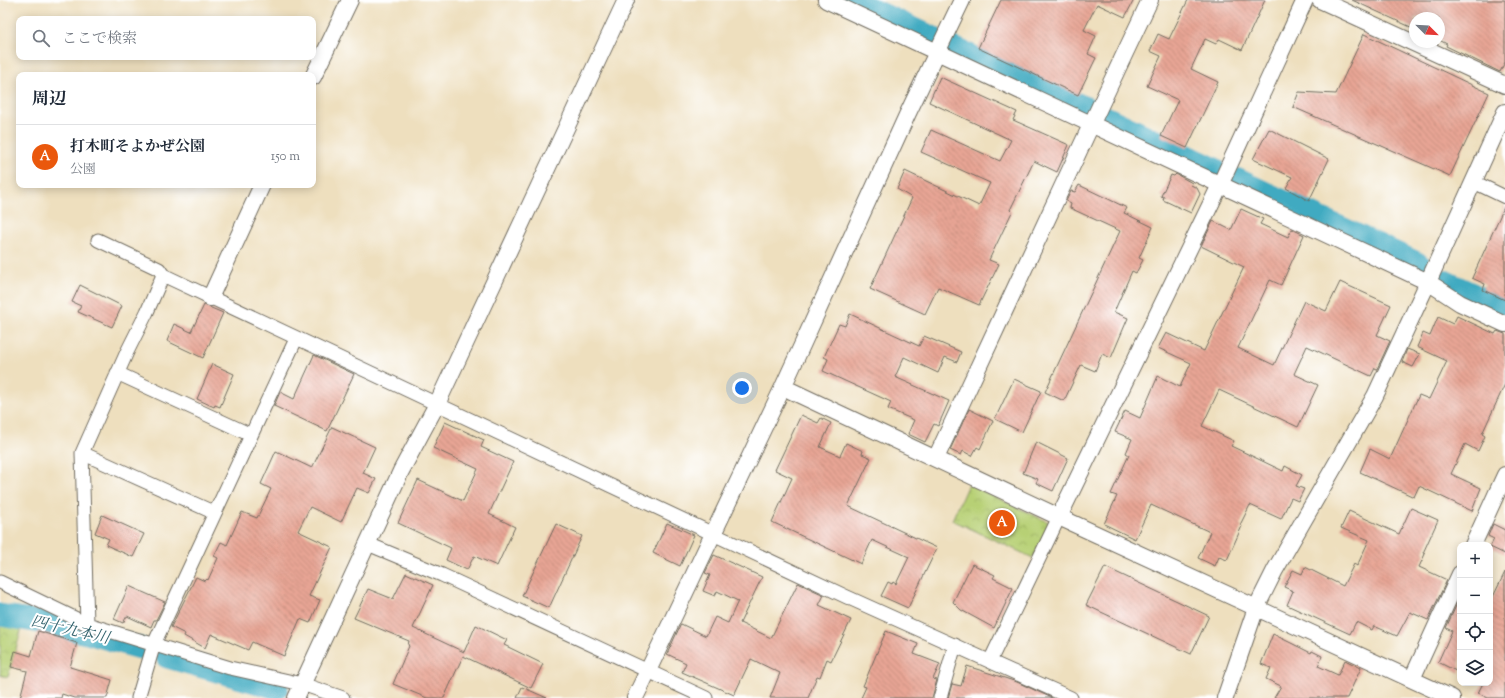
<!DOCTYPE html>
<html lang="ja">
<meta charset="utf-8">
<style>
:root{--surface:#fff;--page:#f2f2f3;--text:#1f2937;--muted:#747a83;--line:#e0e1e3;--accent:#ea580c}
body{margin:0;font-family:"Sorts Mill Goudy","Noto Serif JP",serif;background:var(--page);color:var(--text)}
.controls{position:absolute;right:12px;bottom:12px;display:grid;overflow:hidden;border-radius:8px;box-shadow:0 2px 10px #0003}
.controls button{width:36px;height:36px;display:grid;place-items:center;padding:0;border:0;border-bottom:1px solid var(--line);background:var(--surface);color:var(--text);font:20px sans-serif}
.compass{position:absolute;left:1409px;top:12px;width:36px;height:36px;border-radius:50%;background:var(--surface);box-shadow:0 2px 10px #0003;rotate:114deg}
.you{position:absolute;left:742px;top:388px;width:14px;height:14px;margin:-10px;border:3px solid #fff;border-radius:50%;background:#1a73e8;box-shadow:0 0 0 6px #1a73e833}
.badge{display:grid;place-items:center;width:26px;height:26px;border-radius:50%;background:var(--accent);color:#fff;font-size:13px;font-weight:700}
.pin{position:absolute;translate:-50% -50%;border:2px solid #fff;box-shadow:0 1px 4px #0006}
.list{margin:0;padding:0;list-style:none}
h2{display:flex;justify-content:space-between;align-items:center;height:52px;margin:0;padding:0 16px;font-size:17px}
h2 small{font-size:13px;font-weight:400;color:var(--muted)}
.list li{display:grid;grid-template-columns:26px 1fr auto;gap:12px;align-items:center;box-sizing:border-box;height:64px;padding:0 16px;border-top:1px solid var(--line)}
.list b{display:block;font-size:15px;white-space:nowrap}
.list p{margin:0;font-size:13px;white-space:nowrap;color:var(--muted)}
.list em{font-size:13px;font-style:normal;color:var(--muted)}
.icon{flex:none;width:22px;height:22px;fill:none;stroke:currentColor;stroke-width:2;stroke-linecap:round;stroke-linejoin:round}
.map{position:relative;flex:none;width:1505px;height:698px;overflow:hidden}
.search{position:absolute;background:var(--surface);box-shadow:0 2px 10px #0003;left:16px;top:16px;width:300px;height:44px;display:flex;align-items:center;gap:10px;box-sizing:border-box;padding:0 14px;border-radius:8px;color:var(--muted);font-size:15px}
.panel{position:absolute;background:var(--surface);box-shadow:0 2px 10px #0003;left:16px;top:72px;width:300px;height:116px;border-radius:8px}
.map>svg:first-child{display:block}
</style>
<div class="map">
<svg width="1505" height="698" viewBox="0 0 1505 698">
<defs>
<pattern id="park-crowns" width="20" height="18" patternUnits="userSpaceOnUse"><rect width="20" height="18" fill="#b7d075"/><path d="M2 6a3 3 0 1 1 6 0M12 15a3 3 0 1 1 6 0" fill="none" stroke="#9eb365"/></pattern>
<pattern id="building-back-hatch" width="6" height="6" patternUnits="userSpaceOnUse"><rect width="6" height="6" fill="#e8a594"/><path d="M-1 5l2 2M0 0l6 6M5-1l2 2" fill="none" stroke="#bc8779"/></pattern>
</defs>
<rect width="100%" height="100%" fill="#fff"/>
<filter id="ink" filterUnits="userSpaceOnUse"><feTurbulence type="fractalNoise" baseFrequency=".025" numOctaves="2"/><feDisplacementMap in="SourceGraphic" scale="8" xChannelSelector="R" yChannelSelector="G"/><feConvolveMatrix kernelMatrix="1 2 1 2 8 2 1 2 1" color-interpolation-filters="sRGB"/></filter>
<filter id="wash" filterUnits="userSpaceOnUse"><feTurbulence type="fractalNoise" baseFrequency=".012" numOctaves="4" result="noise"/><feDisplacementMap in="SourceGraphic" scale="16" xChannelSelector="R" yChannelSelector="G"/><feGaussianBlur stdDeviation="0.9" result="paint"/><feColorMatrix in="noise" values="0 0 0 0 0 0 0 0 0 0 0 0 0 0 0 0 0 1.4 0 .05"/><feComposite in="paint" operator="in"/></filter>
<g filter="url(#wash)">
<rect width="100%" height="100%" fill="#eedfbe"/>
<path fill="url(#park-crowns)" stroke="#717e50" d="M 968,484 L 1050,523 L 1033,558 L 952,520 Z
M 0,620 L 23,624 L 8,677 L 0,675 Z"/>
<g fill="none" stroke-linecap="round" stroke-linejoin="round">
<path stroke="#41aac1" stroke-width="23" d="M 851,0 L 932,37
M 947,45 L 1086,108
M 1101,115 L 1215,169
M 1236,179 L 1417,263 L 1422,267
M 1442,280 L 1505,309
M 0,615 L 40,622 L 87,633 L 140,648
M 167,657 L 277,688"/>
</g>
<g id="blocks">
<path fill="url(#building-back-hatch)" d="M 1001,0 L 1134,0 L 1125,17 L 1097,4 L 1084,30 L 1096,36 L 1088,54 L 1096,58 L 1078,95 L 978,48 Z
M 1188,0 L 1265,0 L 1242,50 L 1219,39 L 1216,44 L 1205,39 L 1191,69 L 1218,82 L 1187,148 L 1161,136 L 1178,100 L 1147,86 L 1161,56 L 1150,51 L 1158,34 L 1169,39 Z
M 1352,0 L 1505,0 L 1505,62 L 1500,72 L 1446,46 L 1447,44 L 1439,40 L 1439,18 L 1415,18 L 1415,29 Z
M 1364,34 L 1489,93 L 1450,176 L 1293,107 L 1299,92 L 1336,94 Z
M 940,77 L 1017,112 L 1013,120 L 1069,145 L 1057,172 L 1034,161 L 1010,210 L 1012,212 L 989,260 L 999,264 L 979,305 L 938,287 L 925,314 L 870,289 L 912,198 L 897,189 L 905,171 L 979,206 L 990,183 L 921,152 L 931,130 L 1000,161 L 1011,140 L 929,102 Z
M 1269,129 L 1329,159 L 1309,201 L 1286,188 L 1292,177 L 1253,159 Z
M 1176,174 L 1192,183 L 1191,185 L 1197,188 L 1200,194 L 1191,213 L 1163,200 L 1164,197 L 1161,196 L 1171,175 L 1174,176 Z
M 1079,185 L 1127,208 L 1124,213 L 1153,227 L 1139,258 L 1143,260 L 1136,273 L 1132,271 L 1114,312 L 1128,318 L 1111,358 L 1102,354 L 1095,371 L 1081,365 L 1064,401 L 1045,392 L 1120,231 L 1070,208 L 1071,204 L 1066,201 L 1071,191 L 1075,192 Z
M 1505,205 L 1505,300 L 1483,290 L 1485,284 L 1472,278 Z
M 1241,209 L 1263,219 L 1260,224 L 1288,237 L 1292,229 L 1304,235 L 1281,285 L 1270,280 L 1238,348 L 1274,365 L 1304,301 L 1326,311 L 1340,282 L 1391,305 L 1377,335 L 1390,341 L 1377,369 L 1375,368 L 1371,376 L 1307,346 L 1294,374 L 1318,385 L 1298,427 L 1219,390 L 1202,426 L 1234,441 L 1231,446 L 1283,471 L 1285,466 L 1302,475 L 1296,486 L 1304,489 L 1298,501 L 1291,498 L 1281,519 L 1250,505 L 1240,525 L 1242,526 L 1227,560 L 1219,557 L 1215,566 L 1198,558 L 1210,532 L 1151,505 L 1135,539 L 1104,524 L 1117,496 L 1111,494 L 1129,455 L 1126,453 L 1132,439 L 1115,432 L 1125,411 L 1140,418 L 1158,376 L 1180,387 L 1191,363 L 1158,348 L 1166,333 L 1204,351 L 1244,267 L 1201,246 L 1213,221 L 1231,230 Z
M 80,285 L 122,306 L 112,327 L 78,312 L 81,306 L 72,302 Z
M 204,305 L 223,313 L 203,358 L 167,341 L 174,324 L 191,332 Z
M 850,314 L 919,346 L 924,336 L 961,352 L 957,362 L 945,357 L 938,373 L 904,357 L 895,377 L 949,401 L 938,426 L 934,424 L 925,442 L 908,434 L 914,420 L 888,409 L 891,402 L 823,371 L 828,359 L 824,357 L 839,324 L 845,326 Z
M 1457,316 L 1495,334 L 1497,331 L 1505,334 L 1505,384 L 1482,434 L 1485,436 L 1478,451 L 1465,444 L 1451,474 L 1481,488 L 1472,511 L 1419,486 L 1414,497 L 1360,472 L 1370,449 L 1390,459 L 1419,395 L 1429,399 L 1447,361 L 1417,347 L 1423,333 L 1430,336 L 1438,317 L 1453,324 Z
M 1407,349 L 1420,354 L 1413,367 L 1402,362 Z
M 314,355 L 354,374 L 327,431 L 274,406 L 280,392 L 294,399 Z
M 212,364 L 234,374 L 220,407 L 215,405 L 214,407 L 197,399 Z
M 1014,379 L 1041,391 L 1022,432 L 995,419 Z
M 969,409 L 993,421 L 980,449 L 977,447 L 972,456 L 963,451 L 961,455 L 950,450 Z
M 801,415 L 818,423 L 821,418 L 831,423 L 820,447 L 840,456 L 846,443 L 863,451 L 862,454 L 871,458 L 848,506 L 937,548 L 908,608 L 881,596 L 888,582 L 892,584 L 893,582 L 896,584 L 909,557 L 872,540 L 861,564 L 772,522 L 792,478 L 775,470 Z
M 445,422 L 484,440 L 481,447 L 513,462 L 489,514 L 515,527 L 497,566 L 474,556 L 467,570 L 446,560 L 451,548 L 398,523 L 418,480 L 463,501 L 478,469 L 433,448 Z
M 332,427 L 375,447 L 363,473 L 376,479 L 369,493 L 357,488 L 341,522 L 310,507 L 298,531 L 332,547 L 309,596 L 320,600 L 310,623 L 300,619 L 284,656 L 252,642 L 248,650 L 211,634 L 205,648 L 184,636 L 185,634 L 171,627 L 196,577 L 205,581 L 207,579 L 208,580 L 218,558 L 214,556 L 221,542 L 227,545 L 242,512 L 257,518 L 271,489 L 261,484 L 276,451 L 312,468 Z
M 1036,442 L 1068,458 L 1053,491 L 1036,483 L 1038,479 L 1023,473 Z
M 1411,508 L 1438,520 L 1423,553 L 1425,554 L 1419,567 L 1447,580 L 1428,620 L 1410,612 L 1397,636 L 1374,626 L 1372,630 L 1356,622 L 1350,634 L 1287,605 L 1293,591 L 1284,587 L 1293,570 L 1302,574 L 1305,567 L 1343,586 L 1354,564 L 1357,566 L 1369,540 L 1341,528 L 1349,511 L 1399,534 Z
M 102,515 L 144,534 L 133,557 L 106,545 L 109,539 L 95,533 Z
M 667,523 L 694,535 L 680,566 L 653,553 Z
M 556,524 L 582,536 L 549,608 L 522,596 Z
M 1493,524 L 1505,530 L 1505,554 L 1490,547 L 1494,539 L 1488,536 Z
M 714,555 L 762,577 L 740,623 L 771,638 L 798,583 L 824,595 L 819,605 L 851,620 L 831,661 L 827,659 L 820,677 L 817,676 L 808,698 L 770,698 L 780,673 L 751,659 L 734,695 L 682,672 L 686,663 L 667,654 L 681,624 L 706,636 L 715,617 L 728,623 L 738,601 L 717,591 L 715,596 L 703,591 L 710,575 L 705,573 Z
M 972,564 L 995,575 L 993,578 L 1013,588 L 994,628 L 961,610 L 953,602 Z
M 1105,567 L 1209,616 L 1191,654 L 1086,605 Z
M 1505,572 L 1505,698 L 1488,698 L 1478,693 L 1483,683 L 1490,683 L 1490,603 Z
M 406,573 L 433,585 L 413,628 L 464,652 L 476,625 L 507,640 L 504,645 L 543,664 L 531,688 L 463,656 L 444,698 L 427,698 L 393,684 L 409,646 L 408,645 L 409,641 L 354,618 L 368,589 L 393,599 Z
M 129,586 L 165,602 L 156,620 L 154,620 L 151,627 L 127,616 L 123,623 L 114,619 Z
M 1460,597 L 1460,673 L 1438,662 L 1452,631 L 1446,628 Z
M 38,631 L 77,643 L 70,667 L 112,680 L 107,698 L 74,698 L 62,694 L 61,698 L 20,698 L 27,671 L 11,667 L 15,651 L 31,656 Z
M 886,631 L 918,644 L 914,654 L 940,664 L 933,679 L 937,680 L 932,698 L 861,698 L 866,687 L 863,686 Z
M 1273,634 L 1311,653 L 1312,651 L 1322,656 L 1318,666 L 1338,675 L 1345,660 L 1361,668 L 1347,698 L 1274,698 L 1281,686 L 1266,679 L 1271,668 L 1261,664 Z
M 967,666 L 1017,682 L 1052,698 L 948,698 L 952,684 L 961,686 Z
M 522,687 L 547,698 L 517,698 Z"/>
</g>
</g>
<g filter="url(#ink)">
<use href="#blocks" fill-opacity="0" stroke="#6f6a5e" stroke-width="1"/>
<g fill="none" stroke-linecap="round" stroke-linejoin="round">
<defs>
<path id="minor" d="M 1474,182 L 1505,197
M 98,240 L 159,269 L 163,275
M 117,373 L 251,435
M 82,453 L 215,513
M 368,544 L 442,575 L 706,698
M 0,582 L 87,624 L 230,668 L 302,684 L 343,698
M 87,624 L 82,453 L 127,352 L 147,312 L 163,275 L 847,597 L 1071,698
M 990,661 L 1059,517
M 138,698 L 154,644 L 296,339
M 940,698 L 955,645"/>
<path id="tertiary" d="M 826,0 L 1428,282 L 1375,396 L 1275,570 L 1256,608 L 1225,698
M 1320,0 L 1505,85
M 313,77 L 350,0
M 1505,112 L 1428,282 L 1460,303 L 1505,324
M 210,298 L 262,185
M 783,387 L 1059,517 L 1452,698
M 936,458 L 1091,125 L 1150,0
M 1059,517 L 1220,185 L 1305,0
M 1473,545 L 1505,475
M 1412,679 L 1460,574
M 296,698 L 401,471 L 437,404 L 626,0
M 635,698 L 783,387 L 908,113 L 962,0"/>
</defs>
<use href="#minor" stroke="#6f6a5e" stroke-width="15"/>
<use href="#tertiary" stroke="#6f6a5e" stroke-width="18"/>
<use href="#minor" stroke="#fff" stroke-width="13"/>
<use href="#tertiary" stroke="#fff" stroke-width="16"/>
</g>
</g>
<g text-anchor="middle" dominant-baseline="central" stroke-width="4" stroke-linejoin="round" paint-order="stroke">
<g font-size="16" font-style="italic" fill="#35646e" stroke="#fff">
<text transform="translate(70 631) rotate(13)">四十九本川</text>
</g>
</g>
</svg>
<div class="controls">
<button>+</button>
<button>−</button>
<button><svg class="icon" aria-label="locate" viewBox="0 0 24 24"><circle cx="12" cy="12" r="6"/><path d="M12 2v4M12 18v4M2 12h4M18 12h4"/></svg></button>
<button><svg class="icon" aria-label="layers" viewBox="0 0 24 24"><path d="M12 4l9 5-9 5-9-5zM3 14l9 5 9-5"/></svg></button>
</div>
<svg class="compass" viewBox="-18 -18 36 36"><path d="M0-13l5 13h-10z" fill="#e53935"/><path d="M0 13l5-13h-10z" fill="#747a83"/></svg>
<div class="you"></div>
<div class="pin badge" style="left:1002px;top:523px">A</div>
<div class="search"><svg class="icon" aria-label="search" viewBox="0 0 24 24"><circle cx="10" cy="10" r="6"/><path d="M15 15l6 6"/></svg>ここで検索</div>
<section class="panel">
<h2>周辺<small></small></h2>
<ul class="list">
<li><span class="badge">A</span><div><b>打木町そよかぜ公園</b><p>公園</p></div><em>150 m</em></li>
</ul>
</section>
</div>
